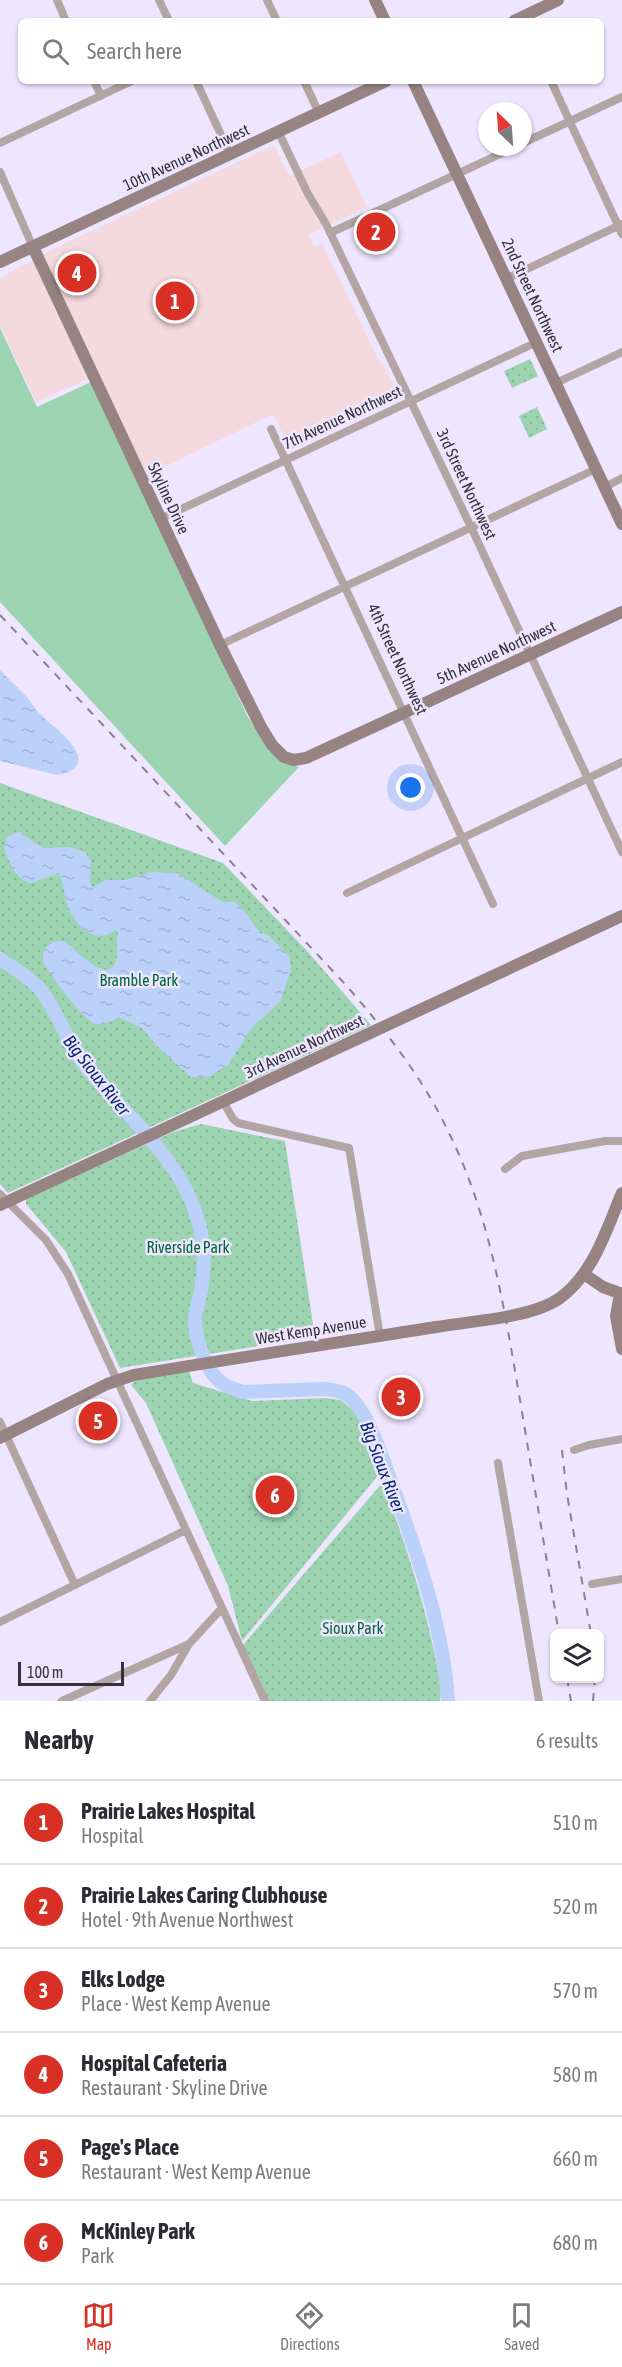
<!DOCTYPE html>
<meta charset="utf-8">
<style>
:root{--surface:#fff;--page:#f7f7f7;--text:#2b2b33;--muted:#7c7c81;--line:#e1e1e2;--accent:#d93025}
body{margin:0;font-family:"Asap Condensed",sans-serif;background:var(--page);color:var(--text)}
.controls{position:absolute;right:18px;bottom:18px;display:grid;overflow:hidden;border-radius:9px;box-shadow:0 2px 4px #0004}
.controls button{width:54px;height:54px;display:grid;place-items:center;padding:0;border:0;border-bottom:2px solid var(--line);background:var(--surface);color:var(--text);font:30px sans-serif}
.compass{position:absolute;left:478px;top:102px;width:54px;height:54px;border-radius:50%;background:var(--surface);box-shadow:0 2px 4px #0004;rotate:335deg}
.scale{position:absolute;left:18px;bottom:15px;width:106px;box-sizing:border-box;padding-left:6px;border:3px solid #35313b;border-top:0;font-size:16px;line-height:21px;white-space:nowrap;color:#35313b;-webkit-text-stroke:4px #eee6ff;paint-order:stroke}
.you{position:absolute;left:411px;top:788px;width:21px;height:21px;margin:-15px;border:4px solid #fff;border-radius:50%;background:#1a73e8;box-shadow:0 0 0 9px #1a73e833}
.badge{display:grid;place-items:center;width:39px;height:39px;border-radius:50%;background:var(--accent);color:#fff;font-size:20px;font-weight:700}
.pin{position:absolute;translate:-50% -50%;border:3px solid #fff;box-shadow:0 2px 6px #0006}
.list{margin:0;padding:0;list-style:none}
h2{display:flex;justify-content:space-between;align-items:center;height:78px;margin:0;padding:0 24px;font-size:26px}
h2 small{font-size:20px;font-weight:400;color:var(--muted)}
.list li{display:grid;grid-template-columns:39px 1fr auto;gap:18px;align-items:center;box-sizing:border-box;height:84px;padding:0 24px;border-top:2px solid var(--line)}
.list b{display:block;font-size:22px;white-space:nowrap}
.list p{margin:0;font-size:20px;white-space:nowrap;color:var(--muted)}
.list em{font-size:20px;font-style:normal;color:var(--muted)}
.icon{flex:none;width:33px;height:33px;fill:none;stroke:currentColor;stroke-width:2;stroke-linecap:round;stroke-linejoin:round}
.map{position:relative;flex:none;width:622px;height:1701px;overflow:hidden}
.search{position:absolute;background:var(--surface);box-shadow:0 2px 4px #0004;left:18px;right:18px;top:18px;height:66px;display:flex;align-items:center;gap:15px;box-sizing:border-box;padding:0 21px;border-radius:9px;color:var(--muted);font-size:22px}
.sheet{height:582px;background:var(--surface)}
nav{display:flex;justify-content:space-around;align-items:center;box-sizing:border-box;height:84px;border-top:2px solid var(--line);background:var(--surface);font-size:16px;color:var(--muted)}
nav a{display:grid;justify-items:center;gap:3px}
nav .on{color:var(--accent)}
.map>svg:first-child{display:block}
</style>
<div class="map">
<svg width="622" height="1701" viewBox="0 0 622 1701">
<defs>
<pattern id="park-dots" width="8" height="8" patternUnits="userSpaceOnUse" patternTransform="scale(1.5)"><rect width="8" height="8" fill="#9cd4b2"/><path d="M2 2h.1M6 6h.1" fill="none" stroke="#87b69a" stroke-width="1.8" stroke-linecap="round"/></pattern>
<pattern id="water-ripples" width="26" height="14" patternUnits="userSpaceOnUse" patternTransform="scale(1.5)"><rect width="26" height="14" fill="#bcd1fa"/><path d="M2 4q2-2 4 0t4 0M15 11q2-2 4 0t4 0" fill="none" stroke="#a2b4d7"/></pattern>
</defs>
<rect width="100%" height="100%" fill="#eee6ff"/>
<path fill="#f4d9de" d="M 274,145 L 290,176 L 341,152 L 367,207 L 309,235 L 314,246 L 322,243 L 380,363 L 383,364 L 400,396 L 290,449 L 273,414 L 148,475 L 97,375 L 36,402 L 0,325 L 0,278 L 49,251 Z"/>
<path fill="#9cd4b2" d="M 0,328 L 37,407 L 91,382 L 248,717 C 261,738 272,762 299,767 L 225,846 L 0,602 Z"/>
<path fill="url(#park-dots)" d="M 530,359 L 538,376 L 512,388 L 504,371 Z
M 537,407 L 547,429 L 529,438 L 519,416 Z
M 0,783 L 223,863 L 308,952 L 371,1025 L 8,1193 L 0,1184 Z
M 201,1124 L 285,1141 L 315,1337 L 120,1368 L 66,1252 L 26,1204 L 26,1199 L 173,1132 Z
M 189,1371 L 193,1383 L 252,1401 L 325,1398 L 341,1400 L 361,1417 L 380,1473 L 242,1641 L 228,1586 L 146,1403 L 131,1385 L 137,1379 Z
M 383,1482 C 403,1538 422,1593 434,1651 C 437,1667 442,1684 440,1701 L 268,1701 L 242,1646 Z"/>
<path fill="url(#water-ripples)" d="M 0,670 C 8,679 18,687 26,696 C 31,702 35,709 41,715 C 52,726 73,739 78,756 C 81,769 67,774 57,775 L 0,761 Z
M 19,832 L 43,848 L 69,847 L 85,852 L 91,861 L 90,883 L 93,887 L 106,880 L 126,880 L 152,872 L 177,873 L 223,902 L 235,902 L 241,907 L 260,933 L 266,934 L 274,941 L 288,955 L 290,960 L 291,970 L 281,1000 L 250,1030 L 228,1065 L 208,1077 L 191,1077 L 155,1044 L 143,1029 L 119,1017 C 113,1021 104,1025 97,1024 C 83,1022 53,977 44,964 C 39,951 51,939 64,941 C 76,948 107,987 116,961 C 119,952 115,942 118,933 L 116,929 C 98,946 77,928 69,909 C 64,898 64,884 59,873 L 31,883 C 16,881 8,860 4,847 L 8,836 Z"/>
<g fill="none" stroke-linecap="round" stroke-linejoin="round">
<path stroke="#bcd1fa" stroke-width="14" d="M 0,959 C 14,968 29,977 40,989 C 58,1012 66,1041 83,1063 C 126,1118 187,1161 201,1233 C 205,1253 204,1275 200,1296 C 199,1303 195,1310 195,1318 C 195,1338 205,1371 222,1383 C 229,1388 236,1390 243,1392 L 324,1389 C 335,1390 345,1391 353,1400 C 370,1418 381,1455 390,1479 C 415,1547 444,1628 448,1701"/>
<path stroke="#b3a5a4" stroke-width="8" d="M 57,0 L 66,21
M 159,0 L 169,21
M 267,0 L 277,21
M 94,81 L 101,96
M 196,81 L 230,154
M 304,81 L 319,113
M 551,81 L 622,234
M 278,131 L 308,194 L 326,224 L 471,527 L 622,852
M 0,143 L 132,81
M 523,143 L 622,97
M 0,172 L 33,247
M 330,233 L 515,147
M 506,279 L 622,224
M 556,383 L 622,352
M 271,429 L 493,904
M 605,487 L 622,478
M 160,519 L 537,342
M 220,645 L 596,469
M 347,893 L 622,762
M 223,1101 L 233,1119 L 238,1123 L 349,1148 L 380,1336
M 505,1169 L 522,1156 L 605,1141 L 622,1141
M 0,1194 L 46,1240 L 68,1274 L 265,1701
M 0,1422 L 75,1585
M 574,1450 L 589,1445 L 622,1439
M 498,1463 L 539,1701
M 592,1584 L 622,1579
M 0,1622 L 186,1530
M 62,1701 L 189,1644
M 150,1701 L 171,1675 L 189,1644 L 222,1608"/>
<path stroke="#978482" stroke-width="12" d="M 375,0 L 385,21
M 514,21 L 558,0
M 413,81 L 622,524
M 33,247 L 220,645 L 261,727 L 272,745 L 284,757 L 294,760 L 306,758 L 622,612
M 0,262 L 386,81
M 0,1205 L 622,916
M 584,1274 L 603,1287 L 622,1294
M 620,1294 L 616,1316 L 622,1349
M 0,1438 L 107,1384 L 134,1375 C 234,1358 336,1343 436,1327 C 471,1321 532,1318 560,1298 C 594,1273 606,1230 622,1193"/>
<path stroke="#878192" stroke-width="2" stroke-dasharray="8 8" stroke-linecap="butt" d="M 0,615 L 345,984 C 384,1029 421,1075 447,1129 C 490,1214 504,1307 520,1400 C 533,1478 546,1556 559,1634
M 562,1450 L 567,1494 L 591,1634
M 567,1678 L 571,1701
M 593,1701 L 595,1678"/>
</g>
<g text-anchor="middle" dominant-baseline="central" stroke-width="5" stroke-linejoin="round" paint-order="stroke">
<g font-size="16" fill="#35313b" stroke="#eee6ff">
<text transform="translate(186 157) rotate(-25)">10th Avenue Northwest</text>
<text transform="translate(533 295) rotate(65)">2nd Street Northwest</text>
<text transform="translate(342 417) rotate(-25)">7th Avenue Northwest</text>
<text transform="translate(467 484) rotate(65)">3rd Street Northwest</text>
<text transform="translate(169 498) rotate(65)">Skyline Drive</text>
<text transform="translate(496 652) rotate(-25)">5th Avenue Northwest</text>
<text transform="translate(398 659) rotate(65)">4th Street Northwest</text>
<text transform="translate(304 1046) rotate(-25)">3rd Avenue Northwest</text>
<text transform="translate(311 1330) rotate(-9)">West Kemp Avenue</text>
</g>
<g font-size="16" fill="#00653c" stroke="#eee6ff">
<text x="139" y="980">Bramble Park</text>
<text x="188" y="1247">Riverside Park</text>
<text x="353" y="1628">Sioux Park</text>
</g>
<g font-size="18" font-style="italic" fill="#082973" stroke="#eee6ff">
<text transform="translate(97 1075) rotate(52)">Big Sioux River</text>
<text transform="translate(383 1467) rotate(69)">Big Sioux River</text>
</g>
</g>
</svg>
<div class="controls">
<button><svg class="icon" aria-label="layers" viewBox="0 0 24 24"><path d="M12 4l9 5-9 5-9-5zM3 14l9 5 9-5"/></svg></button>
</div>
<svg class="compass" viewBox="-18 -18 36 36"><path d="M0-13l5 13h-10z" fill="#e53935"/><path d="M0 13l5-13h-10z" fill="#7c7c81"/></svg>
<div class="scale">100 m</div>
<div class="you"></div>
<div class="pin badge" style="left:175px;top:301px">1</div>
<div class="pin badge" style="left:376px;top:232px">2</div>
<div class="pin badge" style="left:401px;top:1397px">3</div>
<div class="pin badge" style="left:77px;top:273px">4</div>
<div class="pin badge" style="left:98px;top:1421px">5</div>
<div class="pin badge" style="left:275px;top:1495px">6</div>
<div class="search"><svg class="icon" aria-label="search" viewBox="0 0 24 24"><circle cx="10" cy="10" r="6"/><path d="M15 15l6 6"/></svg>Search here</div>
</div>
<section class="sheet">
<h2>Nearby<small>6 results</small></h2>
<ul class="list">
<li><span class="badge">1</span><div><b>Prairie Lakes Hospital</b><p>Hospital</p></div><em>510 m</em></li>
<li><span class="badge">2</span><div><b>Prairie Lakes Caring Clubhouse</b><p>Hotel · 9th Avenue Northwest</p></div><em>520 m</em></li>
<li><span class="badge">3</span><div><b>Elks Lodge</b><p>Place · West Kemp Avenue</p></div><em>570 m</em></li>
<li><span class="badge">4</span><div><b>Hospital Cafeteria</b><p>Restaurant · Skyline Drive</p></div><em>580 m</em></li>
<li><span class="badge">5</span><div><b>Page's Place</b><p>Restaurant · West Kemp Avenue</p></div><em>660 m</em></li>
<li><span class="badge">6</span><div><b>McKinley Park</b><p>Park</p></div><em>680 m</em></li>
</ul>
</section>
<nav>
<a class="on"><svg class="icon" aria-label="map" viewBox="0 0 24 24"><path d="M3 6l6-2 6 2 6-2v14l-6 2-6-2-6 2zM9 4v14M15 6v14"/></svg>Map</a>
<a><svg class="icon" aria-label="directions" viewBox="0 0 24 24"><path d="M12 3l9 9-9 9-9-9zM9 14v-3h6M13 9l2 2-2 2"/></svg>Directions</a>
<a><svg class="icon" aria-label="saved" viewBox="0 0 24 24"><path d="M7 4h10v16l-5-4-5 4z"/></svg>Saved</a>
</nav>
